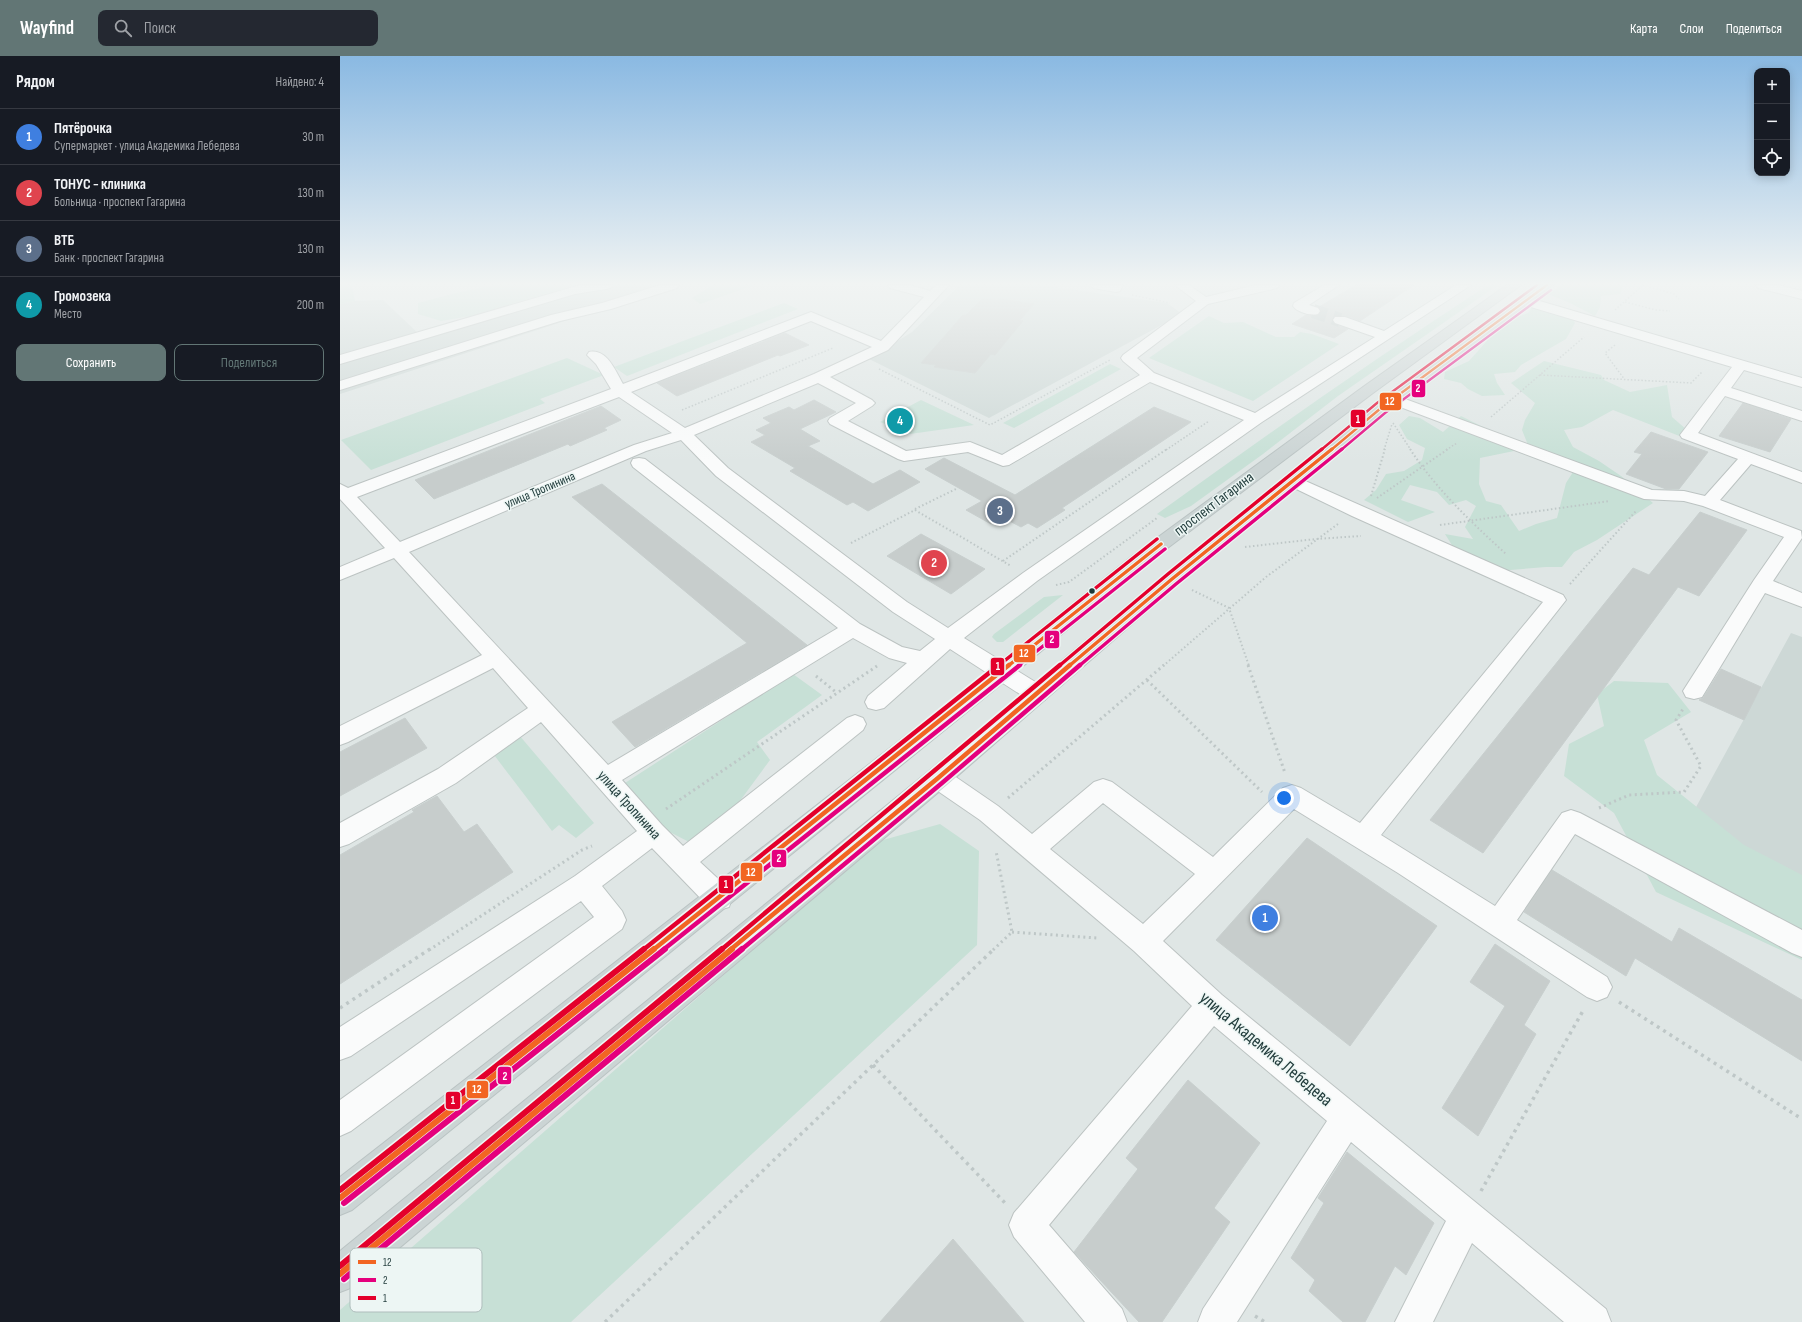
<!DOCTYPE html>
<html lang="ru">
<meta charset="utf-8">
<style>
:root{--surface:#171b24;--page:#242831;--text:#f1f3f6;--muted:#9ea1a6;--line:#363941;--accent:#627675}
body{margin:0;font-family:"Sofia Sans Condensed",sans-serif;background:var(--page);color:var(--text)}
.controls{position:absolute;right:12px;top:12px;display:grid;overflow:hidden;border-radius:8px;box-shadow:0 2px 10px #0003}
.controls button{width:36px;height:36px;display:grid;place-items:center;padding:0;border:0;border-bottom:1px solid var(--line);background:var(--surface);color:var(--text);font:20px sans-serif}
.you{position:absolute;left:944px;top:742px;width:14px;height:14px;margin:-10px;border:3px solid #fff;border-radius:50%;background:#1a73e8;box-shadow:0 0 0 6px #1a73e833}
.badge{display:grid;place-items:center;width:26px;height:26px;border-radius:50%;background:var(--accent);color:#fff;font-size:13px;font-weight:700}
.pin{position:absolute;translate:-50% -50%;border:2px solid #fff;box-shadow:0 1px 4px #0006}
.list{margin:0;padding:0;list-style:none}
h2{display:flex;justify-content:space-between;align-items:center;height:52px;margin:0;padding:0 16px;font-size:17px}
h2 small{font-size:13px;font-weight:400;color:var(--muted)}
.list li{display:grid;grid-template-columns:26px 1fr auto;gap:12px;align-items:center;box-sizing:border-box;height:56px;padding:0 16px;border-top:1px solid var(--line)}
.list b{display:block;font-size:15px;white-space:nowrap}
.list p{margin:0;font-size:13px;white-space:nowrap;color:var(--muted)}
.list em{font-size:13px;font-style:normal;color:var(--muted)}
.actions{display:flex;gap:8px;padding:12px 16px}
.actions a{flex:1;padding:9px 0;border:1px solid var(--accent);border-radius:8px;text-align:center;font-size:14px;color:var(--accent)}
.actions .main{background:var(--accent);color:#fff}
.icon{flex:none;width:22px;height:22px;fill:none;stroke:currentColor;stroke-width:2;stroke-linecap:round;stroke-linejoin:round}
.map{position:relative;flex:none;width:1462px;height:1266px;overflow:hidden}
header{display:flex;align-items:center;gap:24px;box-sizing:border-box;height:56px;padding:0 20px;background:var(--accent);color:#fff}
header strong{font-size:19px}
nav{display:flex;gap:22px;margin-inline-start:auto;font-size:14px}
.search{width:280px;height:36px;background:var(--page);display:flex;align-items:center;gap:10px;box-sizing:border-box;padding:0 14px;border-radius:8px;color:var(--muted);font-size:15px}
main{display:flex}
aside{flex:1;background:var(--surface)}
.map>svg:first-child{display:block}
</style>
<header>
<strong>Wayfind</strong>
<div class="search"><svg class="icon" aria-label="search" viewBox="0 0 24 24"><circle cx="10" cy="10" r="6"/><path d="M15 15l6 6"/></svg>Поиск</div>
<nav><a>Карта</a><a>Слои</a><a>Поделиться</a></nav>
</header>
<main>
<aside>
<h2>Рядом<small>Найдено: 4</small></h2>
<ul class="list">
<li><span class="badge" style="background:#3f7fe0">1</span><div><b>Пятёрочка</b><p>Супермаркет · улица Академика Лебедева</p></div><em>30 m</em></li>
<li><span class="badge" style="background:#e0444e">2</span><div><b>ТОНУС - клиника</b><p>Больница · проспект Гагарина</p></div><em>130 m</em></li>
<li><span class="badge" style="background:#5c6f8a">3</span><div><b>ВТБ</b><p>Банк · проспект Гагарина</p></div><em>130 m</em></li>
<li><span class="badge" style="background:#0f9aa8">4</span><div><b>Громозека</b><p>Место</p></div><em>200 m</em></li>
</ul>
<div class="actions"><a class="main">Сохранить</a><a>Поделиться</a></div>
</aside>
<div class="map">
<svg width="1462" height="1266" viewBox="0 0 1462 1266">
<rect width="100%" height="100%" fill="#dfe6e5"/>
<path fill="#cdd8d6" d="M 245,229 L 336,229 L 0,338 L 0,248 L 15,245 L 43,244 L 80,279 Z
M 620,229 L 700,229 L 827,247 L 842,258 L 649,362 L 529,303 L 572,276 Z
M 1451,577 L 1462,581 L 1462,823 L 1349,764 Z"/>
<path fill="#c7e0d6" d="M 0,229 L 12,229 L 15,245 L 0,248 Z
M 154,229 L 236,229 L 131,260 L 101,265 L 78,258 L 78,247 L 116,237 Z
M 373,229 L 415,229 L 360,248 L 352,242 Z
M 1148,229 L 1158,229 L 998,340 L 923,398 L 851,450 L 825,462 L 817,458 C 926,379 1036,302 1148,229 Z
M 1222,229 L 1282,229 L 1281,238 L 1261,240 L 1260,251 L 1255,260 L 1230,247 L 1208,238 Z
M 1197,245 L 1230,255 L 1235,267 L 1226,283 L 1181,309 L 1175,316 L 1154,318 L 1157,327 L 1165,339 L 1142,340 L 1128,333 L 1121,327 L 1104,323 L 1105,316 L 1129,305 L 1154,277 L 1170,264 L 1188,257 Z
M 444,247 L 458,253 L 287,320 L 274,311 Z
M 869,260 L 884,267 L 903,266 L 936,281 L 954,281 L 960,276 L 972,278 L 999,288 L 913,345 L 809,302 Z
M 227,302 L 264,319 L 200,343 L 205,347 L 31,414 L 1,384 Z
M 1204,305 L 1261,319 L 1264,324 L 1290,336 L 1327,329 L 1332,361 L 1347,374 L 1347,383 L 1273,354 L 1242,371 L 1224,374 L 1233,391 L 1259,405 L 1281,420 L 1313,447 L 1257,484 L 1234,496 L 1222,511 L 1206,511 L 1158,515 L 1115,494 L 1105,478 L 1133,483 L 1125,471 L 1136,450 L 1126,444 L 1109,449 L 1097,436 L 1070,429 L 1061,444 L 1095,456 L 1068,466 L 1024,444 L 1036,434 L 1046,418 L 1064,415 L 1082,404 L 1085,392 L 1067,383 L 1059,369 L 1069,360 L 1080,362 L 1103,376 L 1121,360 L 1147,373 L 1174,395 L 1140,402 L 1139,428 L 1146,445 L 1161,449 L 1179,475 L 1196,468 L 1217,462 L 1226,427 L 1233,416 L 1192,399 L 1182,374 L 1185,364 L 1195,347 L 1171,327 Z
M 770,308 L 781,313 L 674,372 L 663,367 Z
M 581,344 L 634,369 L 570,378 L 540,366 Z
M 723,539 L 663,586 L 657,586 L 652,581 L 654,578 L 704,541 Z
M 453,618 L 482,639 L 417,686 L 430,704 L 391,757 L 351,787 L 322,772 L 285,727 Z
M 1274,625 L 1328,627 L 1351,656 L 1304,684 L 1317,719 L 1404,789 L 1462,819 L 1462,904 L 1316,836 L 1274,757 L 1224,720 L 1229,688 L 1264,670 L 1257,638 Z
M 179,679 L 254,767 L 236,782 L 219,769 L 212,775 L 151,695 Z
M 600,768 L 639,795 L 637,889 L 231,1266 L 0,1266 L 0,1254 L 536,786 Z"/>
<path fill="#c7cdcc" stroke="#c8cfce" d="M 1016,229 L 1074,229 L 1020,265 L 1006,260 L 994,260 L 992,263 L 994,268 L 1008,273 L 994,282 L 952,268 L 966,259 L 978,259 L 981,256 L 979,251 Z
M 642,243 L 659,245 L 660,243 L 694,248 L 680,264 L 683,265 L 655,299 L 651,298 L 635,317 L 594,311 L 596,309 L 581,307 L 623,259 L 626,259 Z
M 445,277 L 469,289 L 440,300 L 438,299 L 337,340 L 317,327 Z
M 474,344 L 496,356 L 460,373 L 480,385 L 468,390 L 533,428 L 560,414 L 580,426 L 528,455 L 513,446 L 507,449 L 450,415 L 455,412 L 411,386 L 425,379 L 416,374 L 431,367 L 423,362 L 449,351 L 454,354 Z
M 1403,347 L 1451,363 L 1430,396 L 1379,380 Z
M 261,350 L 281,364 L 264,372 L 267,374 L 230,390 L 228,388 L 94,443 L 75,424 Z
M 814,351 L 851,366 L 722,452 L 725,454 L 697,472 L 688,467 L 681,471 L 662,461 L 651,468 L 626,454 L 642,445 L 585,413 L 604,402 L 675,439 Z
M 1311,376 L 1368,396 L 1339,433 L 1326,433 L 1286,418 L 1302,398 L 1294,396 Z
M 262,428 L 467,589 L 295,691 L 272,666 L 407,587 L 232,441 Z
M 1360,456 L 1407,474 L 1359,540 L 1338,531 L 1143,797 L 1090,764 L 1293,512 L 1309,519 Z
M 581,478 L 645,513 L 611,538 L 547,500 Z
M 1381,613 L 1421,631 L 1404,664 L 1359,644 L 1363,642 Z
M 65,662 L 87,692 L 0,740 L 0,696 Z
M 97,740 L 124,776 L 137,768 L 173,816 L 0,928 L 0,799 L 74,756 L 72,754 Z
M 967,782 L 1097,870 L 1010,990 L 876,884 Z
M 1212,814 L 1332,886 L 1339,872 L 1462,944 L 1462,1005 L 1295,902 L 1286,920 L 1184,856 Z
M 1155,888 L 1210,925 L 1184,969 L 1196,978 L 1138,1080 L 1102,1052 L 1165,950 L 1130,926 Z
M 848,1024 L 920,1087 L 874,1152 L 890,1166 L 822,1266 L 799,1266 L 734,1196 L 798,1113 L 786,1102 Z
M 1007,1096 L 1094,1167 L 1066,1219 L 1055,1210 L 1025,1266 L 1003,1266 L 969,1235 L 975,1224 L 951,1202 L 984,1147 L 978,1142 Z
M 613,1183 L 684,1266 L 540,1266 Z"/>
<g fill="none" stroke-linecap="round" stroke-linejoin="round">
<path stroke="#b8c3c3" stroke-width="14" stroke-dasharray="14 7" stroke-linecap="butt" d="M 973,255 L 1000,264"/>
<defs>
<path id="minor" d="M 240,229 L 272,229 L 270,232 L 266,233 L 235,238 L 0,308 L 0,299 Z
M 320,229 L 339,229 L 337,232 L 271,253 L 220,265 L 0,334 L 0,325 L 211,259 L 262,247 Z
M 548,229 L 569,229 L 590,235 L 596,229 L 609,229 L 548,294 L 490,321 L 532,344 L 535,347 L 532,350 L 508,365 L 566,395 L 630,386 L 662,399 L 800,319 L 783,305 L 781,302 L 783,299 L 856,245 L 835,229 L 849,229 L 866,241 L 916,229 L 939,229 L 937,232 L 868,248 L 797,302 L 814,317 L 915,357 L 1035,281 L 995,267 L 993,264 L 995,261 L 1005,261 L 1044,275 L 1116,229 L 1131,229 L 922,366 L 697,525 L 624,582 L 705,632 L 708,638 L 705,644 L 697,646 L 689,644 L 610,593 L 544,652 L 536,654 L 528,652 L 525,646 L 528,640 L 567,607 L 549,602 L 513,582 L 282,724 L 322,769 L 343,790 L 507,662 L 515,659 L 523,662 L 526,668 L 523,674 L 360,806 L 389,833 L 392,842 L 389,851 L 379,854 L 369,851 L 312,792 L 262,830 L 282,855 L 286,864 L 282,873 L 11,1075 L 0,1080 L 0,1044 L 254,861 L 241,845 L 11,1000 L 0,1004 L 0,971 L 235,820 L 297,775 L 201,666 L 116,727 L 9,788 L 0,791 L 0,767 L 98,713 L 188,652 L 153,612 L 8,686 L 0,689 L 0,670 L 142,599 L 54,502 L 0,524 L 0,511 L 45,492 L 0,443 L 0,428 L 8,432 L 271,333 L 256,308 L 247,299 L 249,296 C 267,292 276,316 283,328 L 471,256 L 541,285 L 584,241 L 550,232 ZM 471,265 L 532,291 L 474,318 L 345,372 L 291,336 ZM 810,326 L 904,364 L 683,517 L 608,572 L 567,546 L 388,412 L 354,379 L 478,327 L 516,347 L 490,362 L 488,365 L 490,368 L 558,403 L 564,405 L 628,396 L 663,410 L 669,409 ZM 279,341 L 332,377 L 294,389 L 60,486 L 17,441 ZM 341,384 L 376,420 L 553,556 L 595,583 L 580,595 L 562,591 L 520,568 L 305,403 L 299,402 L 293,403 L 291,407 L 293,411 L 498,572 L 268,709 L 69,496 L 306,395 Z
M 751,229 L 783,229 L 780,235 L 776,236 L 753,232 Z
M 984,229 L 999,229 L 969,249 L 978,252 L 980,255 L 978,258 C 970,260 957,256 953,250 L 954,247 Z
M 1416,229 L 1438,229 L 1462,235 L 1462,243 L 1418,232 Z
M 1186,241 L 1462,322 L 1462,331 L 1404,314 L 1391,332 L 1462,355 L 1462,365 L 1385,340 L 1358,377 L 1462,416 L 1462,427 L 1411,408 L 1380,444 L 1461,475 L 1462,482 L 1433,525 L 1462,537 L 1462,551 L 1425,537 L 1362,641 L 1354,643 L 1346,641 L 1343,635 L 1414,524 L 1444,481 L 1363,450 L 1344,445 L 1304,443 L 1047,346 L 1044,343 L 1047,340 L 1052,338 L 1057,340 L 1312,434 L 1344,435 L 1365,440 L 1398,403 L 1342,382 L 1340,379 L 1392,311 L 1181,248 L 1180,245 L 1181,242 Z
M 954,420 L 1223,539 L 1226,544 L 1041,779 L 1155,850 L 1222,757 L 1231,754 L 1240,757 L 1462,874 L 1462,901 L 1452,897 L 1235,778 L 1177,864 L 1267,921 L 1272,931 L 1267,941 L 1257,945 L 1247,941 L 1058,817 L 954,753 L 823,885 L 882,939 L 1266,1253 L 1271,1266 L 1224,1266 L 1132,1187 L 1093,1266 L 1055,1266 L 1106,1165 L 1011,1086 L 897,1266 L 858,1266 L 863,1253 L 987,1065 L 874,970 L 709,1169 L 782,1253 L 787,1266 L 745,1266 L 674,1181 L 669,1169 L 674,1157 L 852,950 L 794,895 L 640,764 L 589,729 L 586,722 L 589,715 L 598,712 L 607,715 L 658,750 L 692,778 L 754,726 L 763,723 L 772,726 L 873,801 L 943,732 L 952,729 L 961,732 L 1020,767 L 1203,546 L 1012,460 L 948,429 L 945,425 L 948,421 ZM 763,747 L 855,818 L 803,868 L 710,793 Z"/>
<path id="major" d="M 1167,229 L 1181,229 L 1033,337 L 805,509 L 670,621 L 12,1154 L 0,1159 L 0,1121 L 654,611 L 791,501 L 1023,331 Z
M 1199,229 L 1213,229 L 1046,355 L 960,429 L 839,527 L 607,729 L 13,1231 L 0,1236 L 0,1195 L 589,715 L 825,519 L 948,421 L 1036,349 Z"/>
</defs>
<use href="#minor" stroke="#bcc3c2" stroke-width="2"/>
<use href="#major" stroke="#bac3c3" stroke-width="2"/>
<path stroke="#bec7c7" stroke-width="1.5" stroke-dasharray="1.5 2" stroke-linecap="butt" d="M 1303,229 L 1334,238 L 1339,243
M 792,239 L 830,247
M 1285,246 L 1316,254 L 1330,255
M 1275,254 L 1303,229
M 1275,289 L 1265,297 L 1285,324
M 539,313 L 650,369 L 770,304
M 1200,319 L 1351,327 L 1362,316
M 342,354 L 493,292
M 1151,361 L 1244,281
M 1053,367 L 1071,394
M 826,394 L 869,365
M 1044,394 L 1052,368
M 1106,394 L 1117,387"/>
<path stroke="#bec7c7" stroke-width="2" stroke-dasharray="1.5 2.5" stroke-linecap="butt" d="M 1070,393 C 1096,433 1131,466 1166,498
M 1031,440 L 1045,393
M 1037,442 L 1108,393
M 575,453 L 618,432
M 1100,469 L 1270,445
M 511,487 L 575,454 L 671,510
M 905,491 L 976,483 L 1021,480
M 663,505 L 827,393
M 1230,528 L 1296,455
M 716,529 L 729,526 L 817,462
M 852,534 L 889,552 L 909,610
M 823,610 L 926,521 L 998,468"/>
<path stroke="#bec7c7" stroke-width="3" stroke-dasharray="2 3.5" stroke-linecap="butt" d="M 908,609 L 945,717
M 476,620 L 497,637
M 807,624 L 922,736
M 668,742 L 824,609
M 1259,752 L 1289,739 L 1344,736 L 1361,710 L 1336,664 L 1343,653
M 326,753 L 537,610
M 672,876 L 757,882
M 89,894 L 242,794 L 252,790
M 653,894 L 672,876 L 656,795"/>
<path stroke="#bec7c7" stroke-width="3.5" stroke-dasharray="3 4.5" stroke-linecap="butt" d="M 1279,946 L 1462,1063
M 0,952 L 90,893
M 533,1009 L 666,1148
M 1141,1135 L 1244,953
M 915,1260 L 925,1266
M 265,1266 L 654,893"/>
<use href="#minor" fill="#fafbfb" fill-rule="evenodd"/>
<use href="#major" fill="#cbd4d4" fill-rule="evenodd"/>
<defs>
<path id="bus-1-far3" d="M 991,394 L 1041,352 L 1207,229"/>
<path id="bus-1-far2" d="M 668,610 L 821,488
M 729,610 L 832,523 L 992,393"/>
<path id="bus-1-far1" d="M 313,894 L 669,609
M 390,894 L 598,722 L 730,609"/>
<path id="bus-1" d="M 0,1142 L 314,893
M 0,1218 L 392,893"/>
<path id="bus-2-far3" d="M 1001,394 L 1045,357 L 1211,234"/>
<path id="bus-2-far2" d="M 678,610 L 825,493
M 739,610 L 836,528 L 1002,393"/>
<path id="bus-2-far1" d="M 323,894 L 680,609
M 401,894 L 602,727 L 740,609"/>
<path id="bus-2" d="M 4,1147 L 325,893
M 4,1223 L 402,893"/>
<path id="bus-3-far3" d="M 981,394 L 1037,347 L 1197,229"/>
<path id="bus-3-far2" d="M 658,610 L 817,483
M 719,610 L 828,518 L 982,393"/>
<path id="bus-3-far1" d="M 303,894 L 659,609
M 381,894 L 720,609"/>
<path id="bus-3" d="M 0,1134 L 304,893
M 0,1210 L 382,893"/>
</defs>
<use href="#bus-1-far3" stroke="#edf6f4" stroke-width="4.5"/>
<use href="#bus-1-far2" stroke="#edf6f4" stroke-width="6"/>
<use href="#bus-1-far1" stroke="#edf6f4" stroke-width="8"/>
<use href="#bus-1" stroke="#edf6f4" stroke-width="9"/>
<use href="#bus-2-far3" stroke="#edf6f4" stroke-width="4.5"/>
<use href="#bus-2-far2" stroke="#edf6f4" stroke-width="6"/>
<use href="#bus-2-far1" stroke="#edf6f4" stroke-width="8"/>
<use href="#bus-2" stroke="#edf6f4" stroke-width="9"/>
<use href="#bus-3-far3" stroke="#edf6f4" stroke-width="4.5"/>
<use href="#bus-3-far2" stroke="#edf6f4" stroke-width="6"/>
<use href="#bus-3-far1" stroke="#edf6f4" stroke-width="8"/>
<use href="#bus-3" stroke="#edf6f4" stroke-width="9"/>
<use href="#bus-1-far3" stroke="#f26522" stroke-width="2.5"/>
<use href="#bus-1-far2" stroke="#f26522" stroke-width="3.5"/>
<use href="#bus-1-far1" stroke="#f26522" stroke-width="4.5"/>
<use href="#bus-1" stroke="#f26522" stroke-width="6"/>
<use href="#bus-2-far3" stroke="#e5007d" stroke-width="2.5"/>
<use href="#bus-2-far2" stroke="#e5007d" stroke-width="3.5"/>
<use href="#bus-2-far1" stroke="#e5007d" stroke-width="4.5"/>
<use href="#bus-2" stroke="#e5007d" stroke-width="6"/>
<use href="#bus-3-far3" stroke="#e4002b" stroke-width="2.5"/>
<use href="#bus-3-far2" stroke="#e4002b" stroke-width="3.5"/>
<use href="#bus-3-far1" stroke="#e4002b" stroke-width="4.5"/>
<use href="#bus-3" stroke="#e4002b" stroke-width="6"/>
</g>
<linearGradient id="sky" x2="0" y2="1"><stop stop-color="#8ab9e2"/><stop offset="0.56" stop-color="#f1f4f3"/><stop offset="1" stop-color="#f1f4f3" stop-opacity="0"/></linearGradient>
<rect width="1462" height="406" fill="url(#sky)"/>
<circle fill="#1e3939" stroke="#edf6f4" stroke-width="1.5" cx="752" cy="535" r="3.5"/>
<g text-anchor="middle" dominant-baseline="central" stroke-width="3" stroke-linejoin="round" paint-order="stroke">
<g font-size="13" fill="#1e3939" stroke="#edf6f4">
<text transform="translate(200 434) rotate(-23)">улица Тропинина</text>
</g>
<g font-size="15" fill="#1e3939" stroke="#edf6f4">
<text transform="translate(874 448) rotate(-37)">проспект Гагарина</text>
<text transform="translate(289 749) rotate(48)">улица Тропинина</text>
</g>
<g font-size="18" fill="#1e3939" stroke="#edf6f4">
<text transform="translate(926 993) rotate(40)">улица Академика Лебедева</text>
</g>
</g>
<rect x="10" y="1192" width="132" height="64" rx="6" fill="#edf6f4" stroke="#afbdbc" stroke-width="1"/>
<rect x="18" y="1204" width="18" height="4" fill="#f26522"/>
<rect x="18" y="1222" width="18" height="4" fill="#e5007d"/>
<rect x="18" y="1240" width="18" height="4" fill="#e4002b"/>
<g font-size="11" fill="#1e3939">
<text x="43" y="1210">12</text>
<text x="43" y="1228">2</text>
<text x="43" y="1246">1</text>
</g>
<g stroke="#edf6f4" stroke-width="1.5">
<rect x="1071" y="323" width="15" height="19" rx="4" fill="#e5007d"/>
<rect x="1039" y="336" width="23" height="19" rx="4" fill="#f26522"/>
<rect x="1010" y="353" width="16" height="19" rx="4" fill="#e4002b"/>
<rect x="704" y="574" width="16" height="19" rx="4" fill="#e5007d"/>
<rect x="673" y="588" width="23" height="19" rx="4" fill="#f26522"/>
<rect x="650" y="601" width="15" height="19" rx="4" fill="#e4002b"/>
<rect x="431" y="793" width="16" height="19" rx="4" fill="#e5007d"/>
<rect x="400" y="806" width="23" height="20" rx="4" fill="#f26522"/>
<rect x="378" y="819" width="16" height="19" rx="4" fill="#e4002b"/>
<rect x="157" y="1010" width="15" height="19" rx="4" fill="#e5007d"/>
<rect x="126" y="1024" width="23" height="19" rx="4" fill="#f26522"/>
<rect x="105" y="1035" width="16" height="19" rx="4" fill="#e4002b"/>
</g>
<g font-size="11" text-anchor="middle" font-weight="bold" fill="#fff">
<text x="1078" y="336">2</text>
<text x="1050" y="349">12</text>
<text x="1018" y="367">1</text>
<text x="712" y="587">2</text>
<text x="684" y="601">12</text>
<text x="658" y="614">1</text>
<text x="439" y="806">2</text>
<text x="411" y="820">12</text>
<text x="386" y="832">1</text>
<text x="165" y="1024">2</text>
<text x="137" y="1037">12</text>
<text x="113" y="1048">1</text>
</g>
</svg>
<div class="controls">
<button>+</button>
<button>−</button>
<button><svg class="icon" aria-label="locate" viewBox="0 0 24 24"><circle cx="12" cy="12" r="6"/><path d="M12 2v4M12 18v4M2 12h4M18 12h4"/></svg></button>
</div>
<div class="you"></div>
<div class="pin badge" style="left:925px;top:862px;background:#3f7fe0">1</div>
<div class="pin badge" style="left:594px;top:507px;background:#e0444e">2</div>
<div class="pin badge" style="left:660px;top:455px;background:#5c6f8a">3</div>
<div class="pin badge" style="left:560px;top:365px;background:#0f9aa8">4</div>
</div>
</main>
